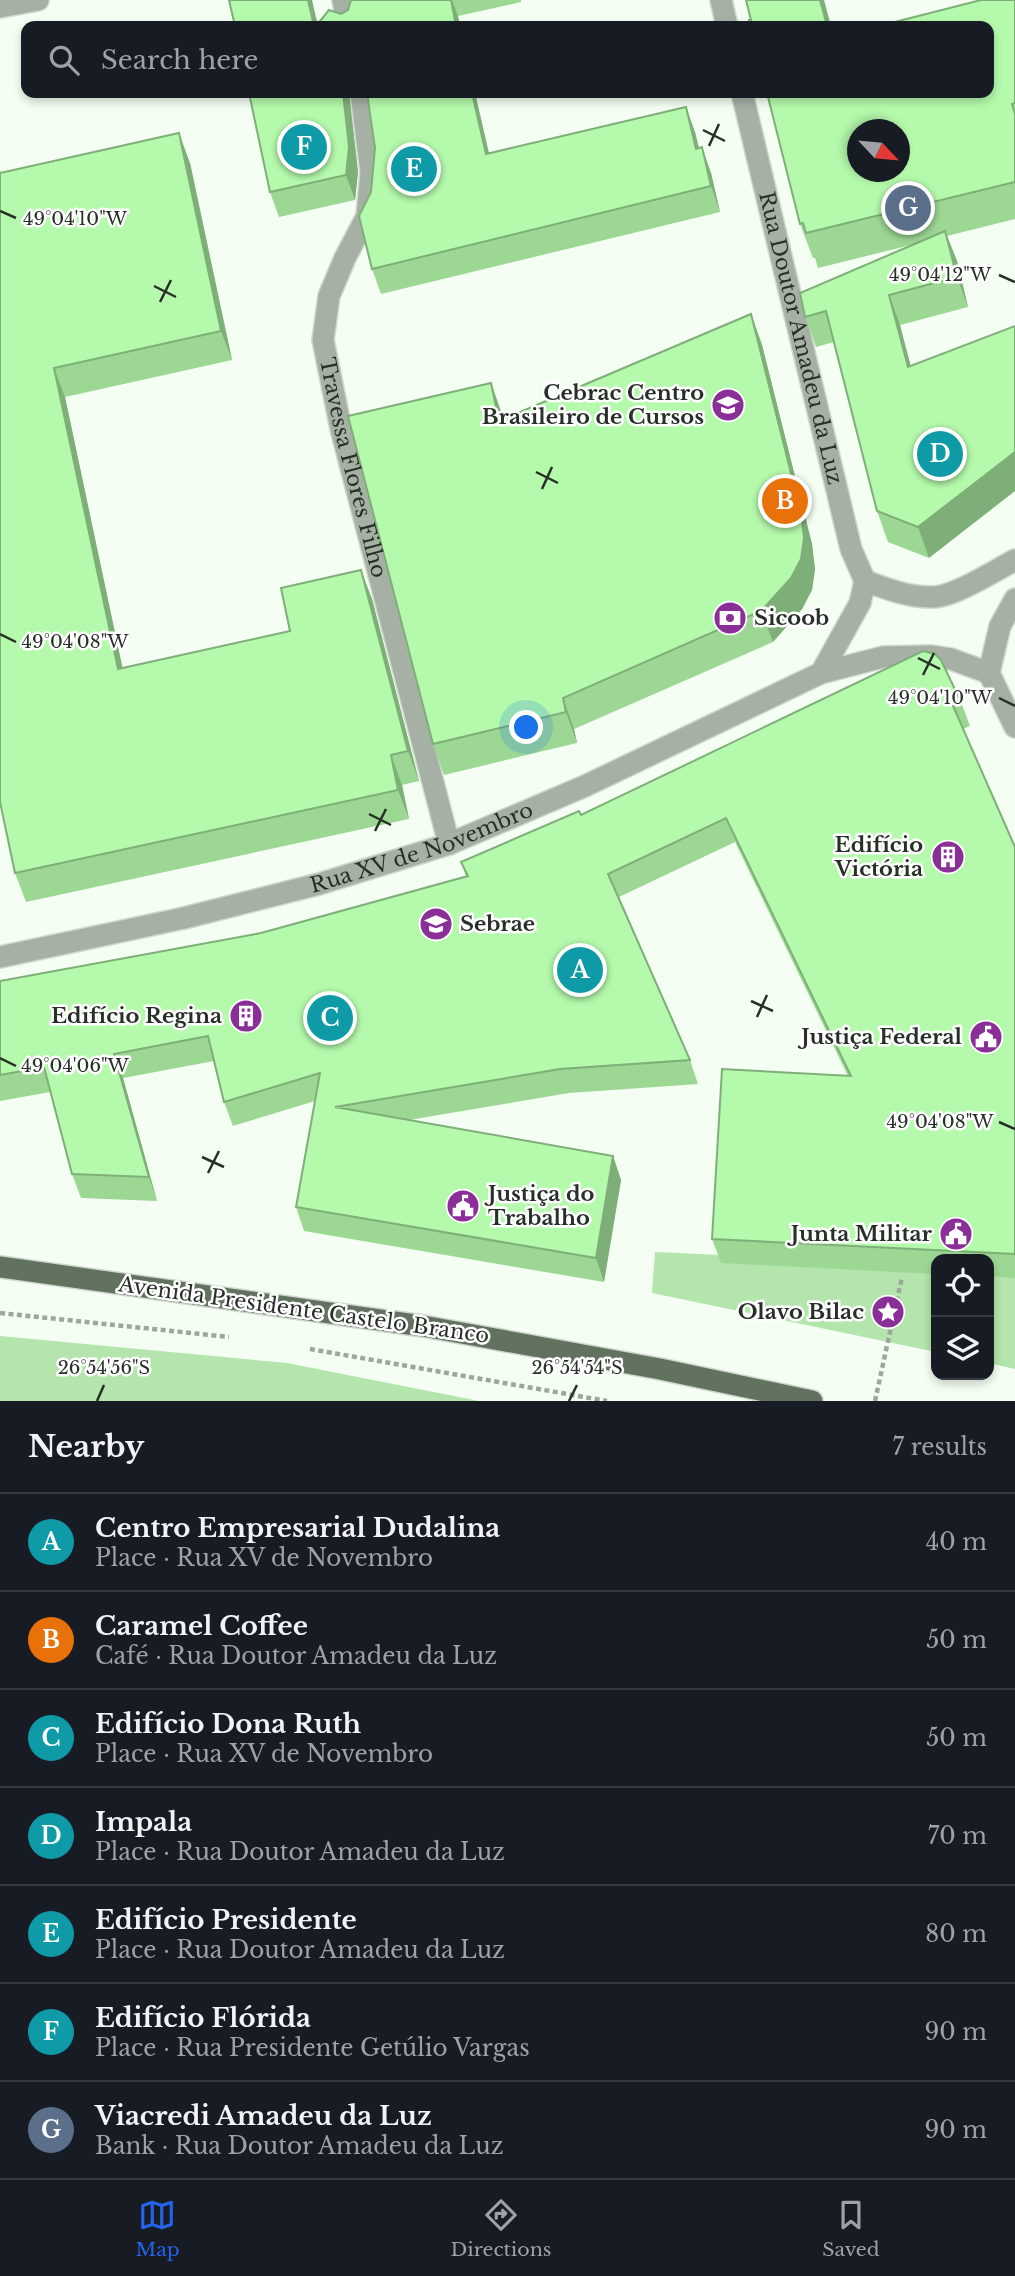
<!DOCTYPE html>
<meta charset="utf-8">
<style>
:root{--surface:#171b24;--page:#20242c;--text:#f1f3f6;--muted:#9ea1a6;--line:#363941;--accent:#2563eb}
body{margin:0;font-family:"Libre Baskerville",serif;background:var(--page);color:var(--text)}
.controls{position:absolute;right:21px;bottom:21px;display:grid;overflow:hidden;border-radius:14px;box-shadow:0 4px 10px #0003}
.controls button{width:63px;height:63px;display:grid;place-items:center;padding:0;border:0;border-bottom:2px solid var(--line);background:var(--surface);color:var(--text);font:35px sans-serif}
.compass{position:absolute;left:847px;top:119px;width:63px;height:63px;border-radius:50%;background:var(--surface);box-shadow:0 4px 10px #0003;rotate:116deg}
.you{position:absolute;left:527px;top:728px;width:24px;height:24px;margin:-18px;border:5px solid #fff;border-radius:50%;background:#1a73e8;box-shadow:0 0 0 10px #1a73e833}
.badge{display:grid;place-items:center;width:46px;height:46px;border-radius:50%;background:var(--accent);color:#fff;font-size:23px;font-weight:700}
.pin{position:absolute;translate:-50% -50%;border:4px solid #fff;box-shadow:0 2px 7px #0006}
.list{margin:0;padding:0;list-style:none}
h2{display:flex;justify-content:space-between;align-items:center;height:91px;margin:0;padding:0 28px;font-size:30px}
h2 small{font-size:23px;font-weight:400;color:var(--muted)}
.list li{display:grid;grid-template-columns:46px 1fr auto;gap:21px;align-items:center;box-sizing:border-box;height:98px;padding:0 28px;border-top:2px solid var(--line)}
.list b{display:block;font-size:26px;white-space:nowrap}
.list p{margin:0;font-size:23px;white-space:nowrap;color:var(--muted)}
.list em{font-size:23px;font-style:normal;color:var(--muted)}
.icon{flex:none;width:38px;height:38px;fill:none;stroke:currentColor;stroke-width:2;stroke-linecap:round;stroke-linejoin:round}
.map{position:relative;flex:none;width:1015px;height:1401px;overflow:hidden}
.search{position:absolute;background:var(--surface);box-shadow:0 4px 10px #0003;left:21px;right:21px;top:21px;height:77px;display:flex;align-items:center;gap:18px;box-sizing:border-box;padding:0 24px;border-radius:14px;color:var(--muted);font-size:26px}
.sheet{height:777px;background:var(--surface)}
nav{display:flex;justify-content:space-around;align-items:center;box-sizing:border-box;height:98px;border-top:2px solid var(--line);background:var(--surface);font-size:19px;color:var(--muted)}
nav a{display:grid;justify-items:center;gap:4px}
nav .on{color:var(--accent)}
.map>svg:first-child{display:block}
</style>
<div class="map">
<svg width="1015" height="1401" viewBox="0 0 1015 1401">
<rect width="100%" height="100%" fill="#f4fef3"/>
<path fill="#b3e5ac" d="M 655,1252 L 936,1265 L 936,1352 L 652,1293 Z
M 989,1267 L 1015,1268 L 1015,1369 L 989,1363 Z
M 0,1336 L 287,1363 L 479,1401 L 0,1401 Z"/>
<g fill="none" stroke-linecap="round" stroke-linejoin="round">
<defs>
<g id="minor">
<path d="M 343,0 L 348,26"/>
<path d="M 721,0 L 727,26"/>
<path d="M 0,7 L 38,0"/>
<path id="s1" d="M 361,93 L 371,172 L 367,216 L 345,258 L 329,296 L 323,340 L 341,429 L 449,844"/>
<path id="s2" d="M 742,93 L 851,549 L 865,581"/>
<path d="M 865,581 C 887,589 910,598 935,597 C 957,595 994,571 1015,560"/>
<path d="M 821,673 L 860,603 L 865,581"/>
<path d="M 989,673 L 1000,626 L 1015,599"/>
<path d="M 989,673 L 1015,727"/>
<path id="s3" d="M 0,957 L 184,918 L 319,884 L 449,844 L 585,786 L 821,673 L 883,657 L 931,656 L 951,659 L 989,673"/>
</g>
<path id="major" d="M 0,1267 L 423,1326 L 660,1369 L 812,1401"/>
</defs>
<use href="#minor" stroke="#cfd9ce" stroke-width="24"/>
<use href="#major" stroke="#cfd9ce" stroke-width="24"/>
<path stroke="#9ca69b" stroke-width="4.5" stroke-dasharray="5 3.5" stroke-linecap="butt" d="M 0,1313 L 229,1337
M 310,1349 L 607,1401
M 875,1401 L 902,1277"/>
<use href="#minor" stroke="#a6b0a5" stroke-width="21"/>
<use href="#major" stroke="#61735e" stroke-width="21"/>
</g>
<path fill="#9cd794" d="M 351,0 L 521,0 L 521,2 L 458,16 L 460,26 L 235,26 L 317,25 L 348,10 Z
M 1015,0 L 1015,219 L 947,236 L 957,261 L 968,307 L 900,325 L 929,558 L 888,542 L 877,511 L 834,342 L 816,347 L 805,317 L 915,244 L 818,268 L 815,258 L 813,258 L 800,224 Z
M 249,93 L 349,93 L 358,172 L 355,200 L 279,217 L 270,192 Z
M 367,93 L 475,93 L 489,153 L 695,132 L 699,148 L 711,173 L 720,212 L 381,294 L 372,269 L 371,192 L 375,148 Z
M 190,163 L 232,360 L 65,397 L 122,668 L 290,631 L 372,599 L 419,781 L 402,785 L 409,819 L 26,902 L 15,873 L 0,802 L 0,170 L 1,172 Z
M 751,314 L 762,345 L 812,544 L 815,569 L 812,590 L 802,609 L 773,642 L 574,729 L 577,743 L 444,775 L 433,744 L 491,383 L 503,419 Z
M 961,702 L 970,726 L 963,729 L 1015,847 L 1015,1278 L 989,1276 L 989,1259 L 936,1259 L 936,1274 L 721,1263 L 712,1239 L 848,1076 L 735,842 L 619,897 L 690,1060 L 698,1084 L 569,1093 L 409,1120 L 613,1156 L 621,1180 L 604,1282 L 304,1231 L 296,1207 L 315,1101 L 233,1126 L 224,1102 L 214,1061 L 123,1078 L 157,1201 L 81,1198 L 72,1174 L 50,1092 L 0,1101 L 0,981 L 261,933 L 466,876 L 461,862 L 581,815 Z"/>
<path fill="#7faf78" d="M 308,0 L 312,0 L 318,26 L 314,26 Z
M 451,0 L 452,0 L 458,16 L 460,26 L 456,26 Z
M 820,0 L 824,0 L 831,26 L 827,26 Z
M 343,93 L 349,93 L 358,172 L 355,200 L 346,175 Z
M 472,93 L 475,93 L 495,180 L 486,154 Z
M 686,107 L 695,132 L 705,174 L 696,149 Z
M 179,133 L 190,163 L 232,360 L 221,331 Z
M 702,147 L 711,173 L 720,212 L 711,186 Z
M 945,231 L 957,261 L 968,307 L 957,277 Z
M 889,295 L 900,325 L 919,397 L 908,367 Z
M 751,314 L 762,345 L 812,544 L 815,569 L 812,590 L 802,609 L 773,642 L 761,611 Z
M 54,368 L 65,397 L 129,698 L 118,669 Z
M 491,383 L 502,414 L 511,452 L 499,421 Z
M 1015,452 L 1015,491 L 929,558 L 918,527 Z
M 361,570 L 372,599 L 419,781 L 408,751 Z
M 563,698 L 574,729 L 577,743 L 566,712 Z
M 391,755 L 402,785 L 409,819 L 398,790 Z
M 114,1054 L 123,1078 L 157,1201 L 149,1177 Z
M 613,1156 L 621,1180 L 604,1282 L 596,1258 Z"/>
<path fill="#b5faac" stroke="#7faf78" stroke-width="2" fill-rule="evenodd" d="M 229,0 L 308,0 L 314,26 L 235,26 Z
M 351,0 L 451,0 L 456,26 L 316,26 L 329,10 L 341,14 L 348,10 Z
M 746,0 L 820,0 L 827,26 L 750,26 L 749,20 L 751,20 Z
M 981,0 L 1015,0 L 1015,103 L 1012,104 L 1015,114 L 1015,182 L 806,233 L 803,223 L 800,224 L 767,93 L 989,93 L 989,26 L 879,26 ZM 858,130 L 900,130 L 900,172 L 858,172 Z
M 249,93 L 343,93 L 349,147 L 346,175 L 270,192 Z
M 367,93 L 472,93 L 486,154 L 686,107 L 696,149 L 702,147 L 711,186 L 372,269 L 359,216 L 371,192 L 375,148 Z
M 179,133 L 221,331 L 54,368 L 118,669 L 290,631 L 281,588 L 361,570 L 408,751 L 391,755 L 398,790 L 15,873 L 0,802 L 0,173 Z
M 945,231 L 957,277 L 889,295 L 908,367 L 1015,326 L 1015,452 L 918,527 L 877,511 L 826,311 L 805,317 L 800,293 Z
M 751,314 L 801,513 L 804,538 L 801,559 L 791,578 L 761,611 L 563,698 L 566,712 L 433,744 L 348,416 L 491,383 L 499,421 Z
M 923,651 L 935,654 L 941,660 L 961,702 L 953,706 L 1015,847 L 1015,1254 L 712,1239 L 722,1069 L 851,1076 L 726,818 L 608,874 L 690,1060 L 560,1069 L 335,1107 L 613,1156 L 596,1258 L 296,1207 L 320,1073 L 224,1102 L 208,1036 L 114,1054 L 149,1177 L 72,1174 L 44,1067 L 0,1075 L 0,981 L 261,933 L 468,876 L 461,862 L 579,811 L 581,815 Z"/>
<path fill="none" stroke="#273026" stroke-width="2.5" d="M 703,130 L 725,141M 709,146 L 719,124M 0,211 L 16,218M 999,275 L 1015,282M 154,286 L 176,297M 160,302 L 171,280M 536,472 L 558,483M 542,489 L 552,467M 0,634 L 16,642M 918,658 L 940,669M 923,675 L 934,653M 999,698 L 1015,706M 369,814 L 391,825M 375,831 L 386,809M 751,1001 L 773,1011M 757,1017 L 767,995M 0,1058 L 16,1066M 999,1122 L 1015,1129M 202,1157 L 224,1167M 208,1173 L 219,1151M 97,1401 L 104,1385M 569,1401 L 577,1385"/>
<defs>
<symbol id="university-disc" viewBox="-11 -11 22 22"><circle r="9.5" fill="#8a2e98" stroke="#fff"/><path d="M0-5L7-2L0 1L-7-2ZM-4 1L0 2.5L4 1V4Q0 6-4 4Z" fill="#fff"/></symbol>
<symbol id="bank-disc" viewBox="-11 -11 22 22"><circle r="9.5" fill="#8a2e98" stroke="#fff"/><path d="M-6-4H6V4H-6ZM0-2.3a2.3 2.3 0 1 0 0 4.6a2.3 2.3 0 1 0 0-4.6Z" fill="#fff"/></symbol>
<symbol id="building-disc" viewBox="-11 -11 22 22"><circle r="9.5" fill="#8a2e98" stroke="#fff"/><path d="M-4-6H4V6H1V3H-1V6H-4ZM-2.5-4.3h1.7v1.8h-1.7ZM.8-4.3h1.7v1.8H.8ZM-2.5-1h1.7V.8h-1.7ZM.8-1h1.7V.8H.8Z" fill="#fff"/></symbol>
<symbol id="civic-disc" viewBox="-11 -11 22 22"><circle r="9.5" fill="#8a2e98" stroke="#fff"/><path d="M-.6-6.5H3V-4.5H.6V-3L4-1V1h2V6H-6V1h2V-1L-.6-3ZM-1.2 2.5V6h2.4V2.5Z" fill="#fff"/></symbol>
<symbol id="sight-disc" viewBox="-11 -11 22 22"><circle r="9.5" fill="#8a2e98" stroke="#fff"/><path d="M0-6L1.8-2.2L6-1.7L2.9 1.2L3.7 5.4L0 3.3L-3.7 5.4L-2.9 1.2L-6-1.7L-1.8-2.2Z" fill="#fff"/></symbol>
</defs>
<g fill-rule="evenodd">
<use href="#university-disc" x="709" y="386" width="38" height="38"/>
<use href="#bank-disc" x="711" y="599" width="38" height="38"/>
<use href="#building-disc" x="929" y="838" width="38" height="38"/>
<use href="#university-disc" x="417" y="905" width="38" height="38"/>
<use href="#building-disc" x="227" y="997" width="38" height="38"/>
<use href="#civic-disc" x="967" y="1018" width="38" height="38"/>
<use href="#civic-disc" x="444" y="1187" width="38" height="38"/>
<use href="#civic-disc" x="937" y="1215" width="38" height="38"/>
<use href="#sight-disc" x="869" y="1293" width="38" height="38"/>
</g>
<g text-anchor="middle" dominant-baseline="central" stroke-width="5" stroke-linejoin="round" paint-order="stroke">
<g font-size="21" fill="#273026" stroke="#fff">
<text stroke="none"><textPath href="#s2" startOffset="252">Rua Doutor Amadeu da Luz</textPath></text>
<text stroke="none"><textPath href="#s1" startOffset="388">Travessa Flores Filho</textPath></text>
<text stroke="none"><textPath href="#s3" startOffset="436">Rua XV de Novembro</textPath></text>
<text transform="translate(304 1310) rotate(8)">Avenida Presidente Castelo Branco</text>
</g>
<g font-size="21" font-weight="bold" fill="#273026" stroke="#fff" text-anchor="end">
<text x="704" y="393">Cebrac Centro<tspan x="704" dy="24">Brasileiro de Cursos</tspan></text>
<text x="754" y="618" text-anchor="start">Sicoob</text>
<text x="923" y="845">Edifício<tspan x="923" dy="24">Victória</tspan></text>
<text x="460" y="924" text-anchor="start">Sebrae</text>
<text x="222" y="1016">Edifício Regina</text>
<text x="962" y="1037">Justiça Federal</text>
<text x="488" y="1194" text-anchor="start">Justiça do<tspan x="488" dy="24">Trabalho</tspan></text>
<text x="932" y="1234">Junta Militar</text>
<text x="864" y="1312">Olavo Bilac</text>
</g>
</g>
<g font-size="18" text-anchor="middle" fill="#273026" stroke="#fff" stroke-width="5" stroke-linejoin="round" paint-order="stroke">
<text x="75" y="225">49°04'10"W</text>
<text x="940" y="281">49°04'12"W</text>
<text x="75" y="648">49°04'08"W</text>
<text x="940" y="704">49°04'10"W</text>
<text x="75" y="1072">49°04'06"W</text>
<text x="940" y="1128">49°04'08"W</text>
<text x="104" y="1374">26°54'56"S</text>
<text x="577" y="1374">26°54'54"S</text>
</g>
</svg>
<div class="controls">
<button><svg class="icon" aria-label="locate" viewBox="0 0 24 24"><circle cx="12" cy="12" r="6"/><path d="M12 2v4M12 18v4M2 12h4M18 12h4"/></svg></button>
<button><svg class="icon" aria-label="layers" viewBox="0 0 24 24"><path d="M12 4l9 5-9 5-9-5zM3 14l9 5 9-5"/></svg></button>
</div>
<svg class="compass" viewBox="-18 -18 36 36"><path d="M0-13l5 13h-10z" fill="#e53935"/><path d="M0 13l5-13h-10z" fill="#9ea1a6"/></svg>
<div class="you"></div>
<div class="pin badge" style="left:580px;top:970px;background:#0f9aa8">A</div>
<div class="pin badge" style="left:785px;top:501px;background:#e8710a">B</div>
<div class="pin badge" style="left:330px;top:1018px;background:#0f9aa8">C</div>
<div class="pin badge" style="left:940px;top:454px;background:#0f9aa8">D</div>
<div class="pin badge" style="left:414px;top:169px;background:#0f9aa8">E</div>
<div class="pin badge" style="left:304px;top:147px;background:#0f9aa8">F</div>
<div class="pin badge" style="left:908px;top:208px;background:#5c6f8a">G</div>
<div class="search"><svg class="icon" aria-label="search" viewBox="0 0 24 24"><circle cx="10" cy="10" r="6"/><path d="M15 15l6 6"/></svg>Search here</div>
</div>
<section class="sheet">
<h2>Nearby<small>7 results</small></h2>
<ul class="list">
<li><span class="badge" style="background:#0f9aa8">A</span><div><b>Centro Empresarial Dudalina</b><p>Place · Rua XV de Novembro</p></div><em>40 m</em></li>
<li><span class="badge" style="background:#e8710a">B</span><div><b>Caramel Coffee</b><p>Café · Rua Doutor Amadeu da Luz</p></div><em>50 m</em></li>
<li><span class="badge" style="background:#0f9aa8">C</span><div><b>Edifício Dona Ruth</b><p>Place · Rua XV de Novembro</p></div><em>50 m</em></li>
<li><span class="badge" style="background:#0f9aa8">D</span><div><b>Impala</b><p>Place · Rua Doutor Amadeu da Luz</p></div><em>70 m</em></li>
<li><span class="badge" style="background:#0f9aa8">E</span><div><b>Edifício Presidente</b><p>Place · Rua Doutor Amadeu da Luz</p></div><em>80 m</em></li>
<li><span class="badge" style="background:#0f9aa8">F</span><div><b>Edifício Flórida</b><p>Place · Rua Presidente Getúlio Vargas</p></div><em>90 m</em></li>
<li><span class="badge" style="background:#5c6f8a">G</span><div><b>Viacredi Amadeu da Luz</b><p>Bank · Rua Doutor Amadeu da Luz</p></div><em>90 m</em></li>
</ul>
</section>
<nav>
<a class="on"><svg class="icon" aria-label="map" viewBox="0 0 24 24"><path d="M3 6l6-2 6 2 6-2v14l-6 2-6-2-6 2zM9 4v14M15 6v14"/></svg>Map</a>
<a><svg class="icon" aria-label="directions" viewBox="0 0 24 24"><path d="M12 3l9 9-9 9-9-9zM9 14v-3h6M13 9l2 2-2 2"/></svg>Directions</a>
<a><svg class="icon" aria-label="saved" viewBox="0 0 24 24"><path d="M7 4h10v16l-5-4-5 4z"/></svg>Saved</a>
</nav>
